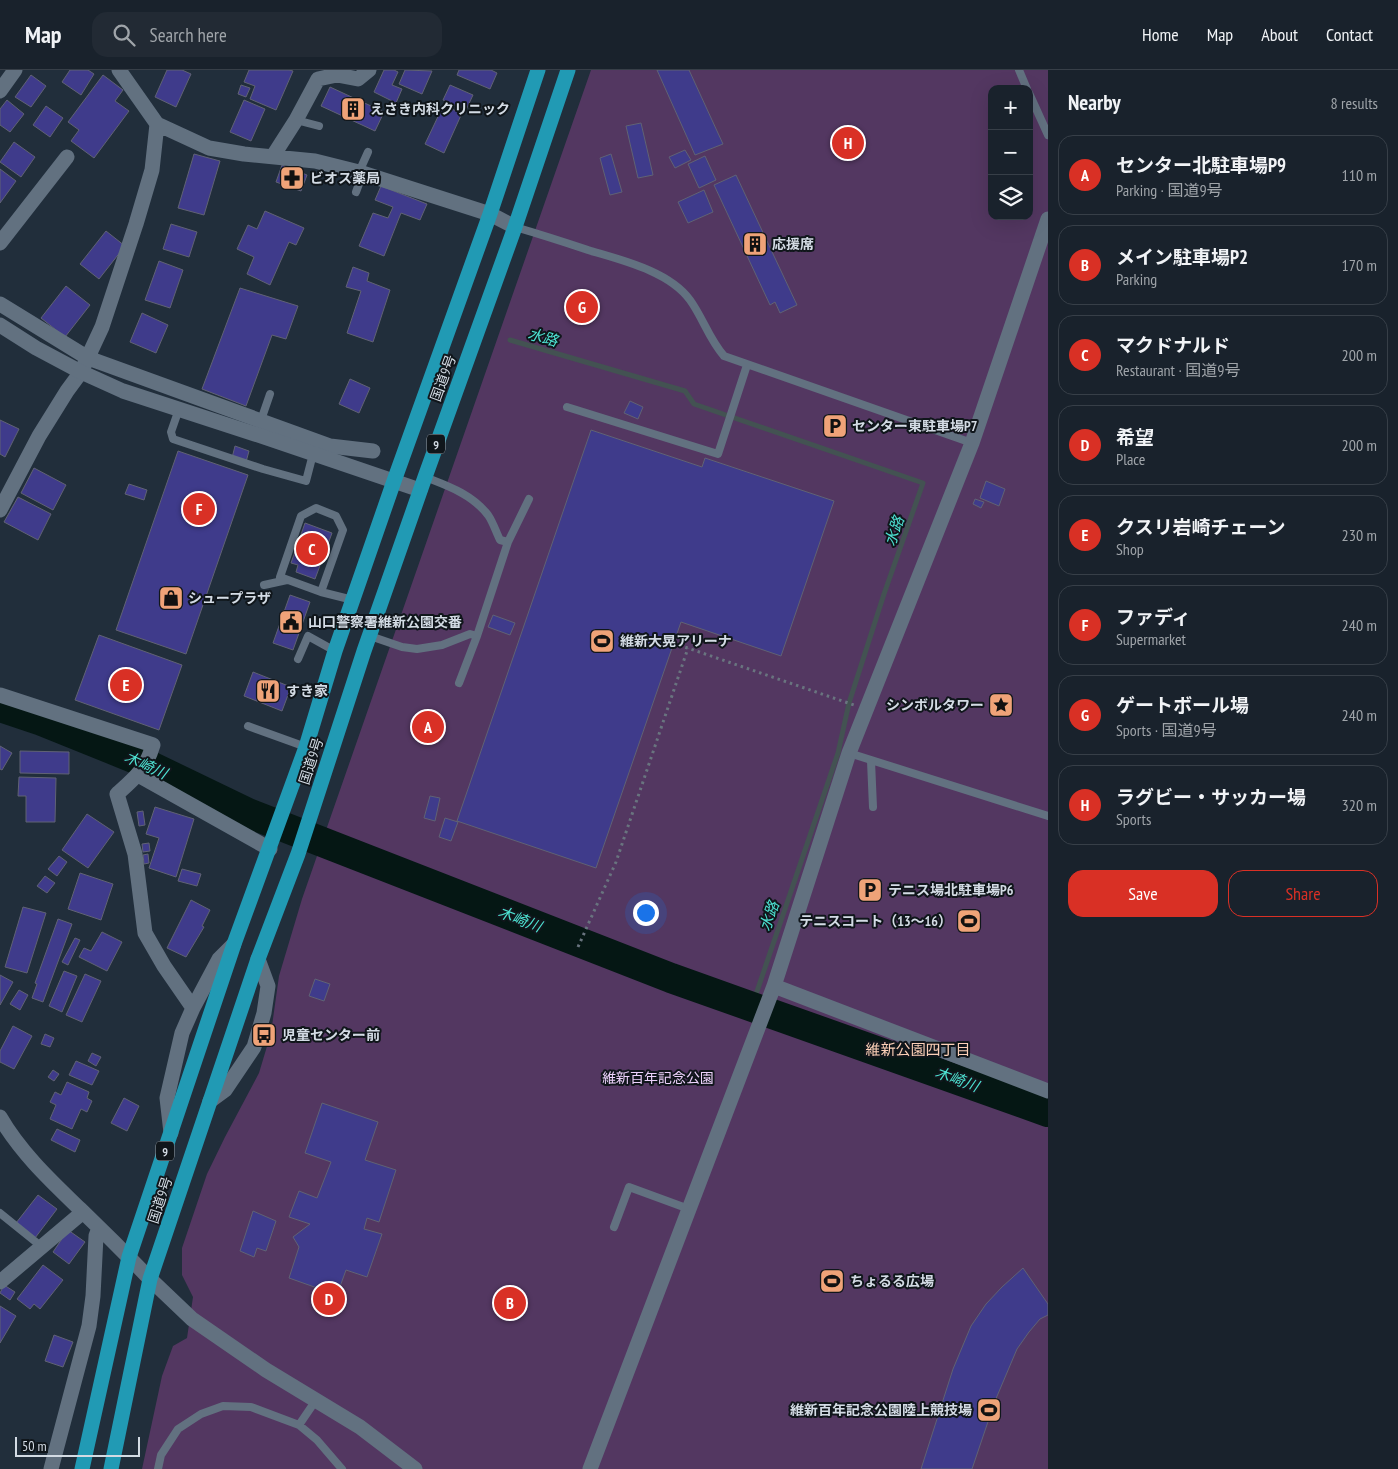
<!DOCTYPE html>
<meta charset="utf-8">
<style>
:root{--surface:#19222c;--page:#222a34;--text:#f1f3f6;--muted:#9fa4a9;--line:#373f48;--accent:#d93025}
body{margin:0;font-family:"PT Sans Narrow","Noto Sans JP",sans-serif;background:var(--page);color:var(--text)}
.controls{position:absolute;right:15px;top:15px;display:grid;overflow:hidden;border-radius:10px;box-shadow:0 5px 20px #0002}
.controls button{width:45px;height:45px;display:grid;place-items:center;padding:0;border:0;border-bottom:1px solid var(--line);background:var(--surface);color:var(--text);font:25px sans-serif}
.scale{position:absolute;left:15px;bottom:12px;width:125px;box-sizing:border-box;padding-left:5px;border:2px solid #d3dbe4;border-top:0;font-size:14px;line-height:18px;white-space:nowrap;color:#d3dbe4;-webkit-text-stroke:4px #10161b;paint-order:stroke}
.you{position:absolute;left:645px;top:842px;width:18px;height:18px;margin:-12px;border:4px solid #fff;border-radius:50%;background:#1a73e8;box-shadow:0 0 0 8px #1a73e833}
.badge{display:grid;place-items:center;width:32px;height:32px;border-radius:50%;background:var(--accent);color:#fff;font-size:16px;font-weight:700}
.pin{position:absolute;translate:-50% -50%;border:2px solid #fff;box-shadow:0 1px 5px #0006}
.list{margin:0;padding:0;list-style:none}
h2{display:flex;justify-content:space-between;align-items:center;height:65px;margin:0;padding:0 20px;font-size:21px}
h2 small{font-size:16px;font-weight:400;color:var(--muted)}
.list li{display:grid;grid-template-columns:32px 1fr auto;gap:15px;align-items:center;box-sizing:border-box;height:80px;margin:0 10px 10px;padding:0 10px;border:1px solid var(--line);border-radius:15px}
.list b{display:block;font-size:19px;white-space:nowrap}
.list p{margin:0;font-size:16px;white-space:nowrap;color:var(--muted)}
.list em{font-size:16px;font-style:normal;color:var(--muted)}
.actions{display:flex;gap:10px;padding:15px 20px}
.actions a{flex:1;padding:11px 0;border:1px solid var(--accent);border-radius:15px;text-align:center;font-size:18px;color:var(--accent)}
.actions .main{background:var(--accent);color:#fff}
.icon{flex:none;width:28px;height:28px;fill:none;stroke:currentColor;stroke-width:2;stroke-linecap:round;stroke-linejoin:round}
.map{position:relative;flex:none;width:1048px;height:1399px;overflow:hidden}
header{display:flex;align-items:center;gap:30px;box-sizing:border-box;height:70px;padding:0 25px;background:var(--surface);border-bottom:1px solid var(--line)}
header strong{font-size:24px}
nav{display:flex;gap:28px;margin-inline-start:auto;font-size:18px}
.search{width:350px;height:45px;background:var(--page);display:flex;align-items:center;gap:12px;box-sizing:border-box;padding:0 18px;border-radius:15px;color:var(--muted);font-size:19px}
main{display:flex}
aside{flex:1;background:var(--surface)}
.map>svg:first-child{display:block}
</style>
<header>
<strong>Map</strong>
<div class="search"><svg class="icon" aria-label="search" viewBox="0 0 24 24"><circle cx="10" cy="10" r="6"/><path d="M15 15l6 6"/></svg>Search here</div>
<nav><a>Home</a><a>Map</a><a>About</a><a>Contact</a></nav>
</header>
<main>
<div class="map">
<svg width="1048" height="1399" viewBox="0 0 1048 1399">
<rect width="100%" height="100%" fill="#212e3b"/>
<path fill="#533761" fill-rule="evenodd" d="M 591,0 L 1048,0 L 1048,1399 L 142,1399 L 162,1306 L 173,1276 L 187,1268 L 193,1227 L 182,1205 L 182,1178 L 207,1104 L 225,1067 L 259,1003 L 271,963 L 279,906 L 302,829 ZM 992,19 L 1029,19 L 1029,146 L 992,146 Z"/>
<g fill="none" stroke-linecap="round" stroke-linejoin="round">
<path stroke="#435252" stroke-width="5" d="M 510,270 L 685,321 L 694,334 L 923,413 L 884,524 L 849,633 L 838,683 L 752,936"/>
<path stroke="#051714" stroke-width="30" d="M 0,637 L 42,651 L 136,689 L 248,743 L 671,908 L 1048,1042"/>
</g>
<path fill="#3f3b8b" stroke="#606274" d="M 70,0 L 88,0 L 94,4 L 81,25 L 62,12 Z
M 167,0 L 182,0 L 191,4 L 176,37 L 155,27 Z
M 249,0 L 289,0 L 293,1 L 276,40 L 250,29 L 255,16 L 244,12 Z
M 384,0 L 394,0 L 398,2 L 392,15 L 402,19 L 396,33 L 374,22 Z
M 405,0 L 432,1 L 422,24 L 399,14 Z
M 459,0 L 491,0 L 497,3 L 490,19 L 457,5 Z
M 657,0 L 689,0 L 723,74 L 695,85 Z
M 31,5 L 46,16 L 31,37 L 15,27 Z
M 103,5 L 123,20 L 115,31 L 129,41 L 94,88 L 71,71 L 79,60 L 68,52 Z
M 241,15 L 250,18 L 246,27 L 238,24 Z
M 450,15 L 473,25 L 466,40 L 443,30 Z
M 330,17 L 384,42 L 375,61 L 321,36 Z
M 7,30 L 24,44 L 10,62 L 0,55 L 0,39 Z
M 244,30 L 265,39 L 251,71 L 230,62 Z
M 46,36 L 63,48 L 50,67 L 33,55 Z
M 443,36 L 462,43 L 444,83 L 425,74 Z
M 641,53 L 653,105 L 638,108 L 626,56 Z
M 14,72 L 35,87 L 21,107 L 0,92 Z
M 685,80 L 691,90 L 675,98 L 669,87 Z
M 194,84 L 220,91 L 204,145 L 178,138 Z
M 611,84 L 622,122 L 610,125 L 600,88 Z
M 705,86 L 716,110 L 699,118 L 688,94 Z
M 282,95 L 307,105 L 301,121 L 276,112 Z
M 0,99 L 16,111 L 0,133 Z
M 736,105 L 797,235 L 780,243 L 775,232 L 770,235 L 714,115 Z
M 381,116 L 427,134 L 420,150 L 401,143 L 384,186 L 359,176 L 373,143 L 388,148 L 393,137 L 375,130 Z
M 704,120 L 713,142 L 688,153 L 678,132 Z
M 265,141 L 304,158 L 296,175 L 289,172 L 270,215 L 247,204 L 254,187 L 237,179 L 248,155 L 257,159 Z
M 171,154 L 197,162 L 189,187 L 163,179 Z
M 106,161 L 125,176 L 99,209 L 80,194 Z
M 159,191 L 183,200 L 170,238 L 145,230 Z
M 353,197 L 369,203 L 367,211 L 390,220 L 373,272 L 347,263 L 361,221 L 346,217 Z
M 66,216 L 90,235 L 65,267 L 41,248 Z
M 240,218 L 298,236 L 286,269 L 272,265 L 246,336 L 202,319 Z
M 142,243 L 168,255 L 156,283 L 130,272 Z
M 350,309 L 370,318 L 359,343 L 339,334 Z
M 630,331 L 643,337 L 638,349 L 624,343 Z
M 0,350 L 19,359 L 5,387 L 0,384 Z
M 591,360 L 702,397 L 705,388 L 834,431 L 781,586 L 681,552 L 596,798 L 457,751 Z
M 235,376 L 249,381 L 246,392 L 232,388 Z
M 178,381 L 248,405 L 186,584 L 116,560 Z
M 34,398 L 66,415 L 53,440 L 21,423 Z
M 986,411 L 1005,419 L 999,436 L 980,428 Z
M 129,414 L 147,420 L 144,430 L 125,424 Z
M 18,427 L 51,444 L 38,470 L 4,452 Z
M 975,429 L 984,432 L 981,438 L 973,434 Z
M 305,453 L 332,463 L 315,509 L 296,502 L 298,495 L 291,493 Z
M 290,525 L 310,532 L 293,580 L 273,573 Z
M 493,545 L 515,553 L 510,565 L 488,557 Z
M 99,565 L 182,595 L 159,660 L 75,630 Z
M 253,602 L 291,617 L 282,641 L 244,626 Z
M 0,676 L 12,683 L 2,700 L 0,699 Z
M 20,681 L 69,682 L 69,704 L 20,703 Z
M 19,707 L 56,708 L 55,752 L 26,752 L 26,726 L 18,726 Z
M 430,726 L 440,728 L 435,751 L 424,748 Z
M 155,737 L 194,749 L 176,807 L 149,798 L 159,768 L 146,764 Z
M 143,741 L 145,755 L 139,756 L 137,742 Z
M 87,744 L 114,762 L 88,798 L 62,780 Z
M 445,748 L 458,752 L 451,771 L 439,767 Z
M 149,773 L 150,781 L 143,782 L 142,774 Z
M 148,784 L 149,793 L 144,794 L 143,785 Z
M 59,786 L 67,792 L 57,806 L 48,799 Z
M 182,799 L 201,804 L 197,816 L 178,811 Z
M 80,803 L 113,814 L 101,850 L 68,839 Z
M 45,806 L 55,813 L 47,823 L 37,816 Z
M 191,830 L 210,840 L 202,856 L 204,857 L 186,887 L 167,878 Z
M 23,837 L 46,843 L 27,903 L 5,897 Z
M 58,849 L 72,854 L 43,932 L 32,928 L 37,914 L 35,913 Z
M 102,862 L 122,872 L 107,901 L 79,887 L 84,878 L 91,881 Z
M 75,868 L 80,870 L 68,895 L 62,892 Z
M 64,901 L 77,906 L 62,942 L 49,936 Z
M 85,904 L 101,911 L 82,952 L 66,945 Z
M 0,905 L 13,912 L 0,935 Z
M 315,909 L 330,914 L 324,931 L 309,926 Z
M 19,920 L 28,925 L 20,940 L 10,934 Z
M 13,956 L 32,966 L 14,999 L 0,992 L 0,981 Z
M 45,964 L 54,968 L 50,977 L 41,974 Z
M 92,983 L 101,987 L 96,996 L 88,991 Z
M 76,991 L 99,1001 L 92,1015 L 69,1005 Z
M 53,1000 L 59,1004 L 54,1011 L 48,1007 Z
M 67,1012 L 89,1022 L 87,1028 L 92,1031 L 87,1042 L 81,1039 L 72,1059 L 50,1049 L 56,1035 L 50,1032 L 55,1022 L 61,1025 Z
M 124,1028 L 139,1036 L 127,1061 L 111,1053 Z
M 322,1033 L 378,1052 L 365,1090 L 396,1100 L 379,1152 L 367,1148 L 364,1159 L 382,1164 L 367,1207 L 346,1200 L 337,1225 L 289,1208 L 299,1177 L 293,1167 L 310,1154 L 289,1147 L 299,1121 L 317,1128 L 331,1092 L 305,1083 Z
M 57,1059 L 80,1070 L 75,1082 L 51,1070 Z
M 38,1125 L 57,1139 L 35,1168 L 16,1153 Z
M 253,1141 L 276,1151 L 266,1181 L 257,1178 L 254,1187 L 240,1181 Z
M 68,1160 L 85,1172 L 69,1194 L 53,1182 Z
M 43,1195 L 63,1210 L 40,1239 L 34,1234 L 30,1239 L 17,1229 Z
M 1023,1198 L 1048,1234 L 1048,1245 L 1040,1249 L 1029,1262 L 1017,1279 L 995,1331 L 972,1399 L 921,1399 L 953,1299 L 971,1256 L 986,1234 L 1002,1217 Z
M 4,1215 L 15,1222 L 10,1230 L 0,1223 Z
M 0,1236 L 16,1246 L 0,1273 Z
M 54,1265 L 73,1272 L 63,1297 L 45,1291 Z"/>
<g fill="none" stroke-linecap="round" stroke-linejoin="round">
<path stroke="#69747f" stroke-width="3" stroke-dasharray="2.5 4" stroke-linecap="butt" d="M 673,573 L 854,635
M 578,877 L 616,792 L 688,578"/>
<path stroke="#627180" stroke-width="8" d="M 1019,0 L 1027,19
M 1029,23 L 1048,65
M 296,50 L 319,56
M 359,102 L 368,82
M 356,122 L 363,103
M 515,157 C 539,164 564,172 588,180 C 621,190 669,201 690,230 C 703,248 709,269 724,286 L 972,373
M 567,337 L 718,384 L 747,295
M 179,339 L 171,362 L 173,369 L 263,399 L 306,411 L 313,384
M 260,353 L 270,324
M 425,407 C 448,416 472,424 488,445 C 493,452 496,462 500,470 L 508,472
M 264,515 L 287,510
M 321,522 L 343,460 L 336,446 L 316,438 L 301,446 L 280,507 L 321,522 L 353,530
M 370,566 L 402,577 L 417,579 L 442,575 L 470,564 L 477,566
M 298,589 L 308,566 L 335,581
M 459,613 L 477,566 L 508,472 L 529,429
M 248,656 L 306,677
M 849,683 L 1048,746
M 871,691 L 873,737
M 0,1143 L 42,1177
M 614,1157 L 629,1117 L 689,1139
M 299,1355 L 316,1330
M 158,1399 L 161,1385 L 178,1359 L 201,1344 L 223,1336 L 251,1337 L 299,1355 L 317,1370 L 342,1399"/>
<path stroke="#627180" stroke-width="15" d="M 119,0 L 157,54 L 209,78 L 244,84 L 315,91 L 359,102 L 490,144 L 515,157
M 0,21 L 15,0
M 273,86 L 296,50 L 318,9 L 337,5 L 358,9 L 369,0
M 0,173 L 67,87
M 0,234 L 88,288 L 330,376 L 373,381
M 0,440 L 39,366 L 67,321 L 81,302 L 102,257 L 136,154 L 152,100 L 157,54
M 0,625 L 153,675 C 146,699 135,708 117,724 L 135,784 L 145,863 L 164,896 L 193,938
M 138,705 L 270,779
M 774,916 L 1048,1021
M 210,1031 L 225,1020 L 254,977 L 264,943 L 268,916 L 258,889
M 0,1047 C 20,1082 51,1111 80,1139 C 104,1162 127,1185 150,1209
M 171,1063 L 167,1028 L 182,963 L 193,938 L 219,889 L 234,874
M 0,1212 L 83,1142
M 51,1399 L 89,1256 L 93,1226 L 96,1166 L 99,1158
M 590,1399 L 774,916 L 849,683 L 972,373 L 1048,149"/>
<path stroke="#627180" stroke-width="15" d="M 0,255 L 36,278 L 81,302 L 123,321 L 255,364 L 420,420
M 150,1209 L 192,1249 L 266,1300 L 360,1357 L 415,1399"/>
<path stroke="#219ab4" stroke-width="15" d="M 82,1399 L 129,1187 L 234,874 L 306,677 L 335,581 L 394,411 L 490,144 L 538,0
M 111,1399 L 150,1209 L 258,889 L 298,784 L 364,581 L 425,407 L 515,157 L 568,0"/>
</g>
<defs>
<symbol id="building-square" viewBox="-11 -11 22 22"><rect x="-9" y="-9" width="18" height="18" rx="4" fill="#efa378" stroke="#10161b"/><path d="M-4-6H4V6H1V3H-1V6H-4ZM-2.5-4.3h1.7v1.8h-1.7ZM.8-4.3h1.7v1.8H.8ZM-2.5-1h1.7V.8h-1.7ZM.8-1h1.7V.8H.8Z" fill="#111"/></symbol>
<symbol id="pharmacy-square" viewBox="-11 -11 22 22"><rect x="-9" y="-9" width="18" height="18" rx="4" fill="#efa378" stroke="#10161b"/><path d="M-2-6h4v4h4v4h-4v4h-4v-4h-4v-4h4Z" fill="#111"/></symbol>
<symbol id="parking-square" viewBox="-11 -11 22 22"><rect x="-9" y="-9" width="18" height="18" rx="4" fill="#efa378" stroke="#10161b"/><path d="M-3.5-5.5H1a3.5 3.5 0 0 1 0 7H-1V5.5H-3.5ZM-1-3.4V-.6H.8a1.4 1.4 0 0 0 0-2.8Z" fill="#111"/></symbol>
<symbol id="shop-square" viewBox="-11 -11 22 22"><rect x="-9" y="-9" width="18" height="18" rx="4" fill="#efa378" stroke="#10161b"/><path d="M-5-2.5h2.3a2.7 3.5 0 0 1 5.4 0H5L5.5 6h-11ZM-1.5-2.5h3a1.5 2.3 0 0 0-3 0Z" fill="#111"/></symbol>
<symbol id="civic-square" viewBox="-11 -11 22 22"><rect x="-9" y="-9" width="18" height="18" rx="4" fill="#efa378" stroke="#10161b"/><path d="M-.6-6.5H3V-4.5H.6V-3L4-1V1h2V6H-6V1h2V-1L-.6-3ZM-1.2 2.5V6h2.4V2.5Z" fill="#111"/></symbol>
<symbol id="stadium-square" viewBox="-11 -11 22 22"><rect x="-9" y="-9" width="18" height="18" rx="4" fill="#efa378" stroke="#10161b"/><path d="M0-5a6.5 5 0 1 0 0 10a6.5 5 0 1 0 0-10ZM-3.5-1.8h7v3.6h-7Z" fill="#111"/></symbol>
<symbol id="restaurant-square" viewBox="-11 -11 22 22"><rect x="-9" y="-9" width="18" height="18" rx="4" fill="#efa378" stroke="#10161b"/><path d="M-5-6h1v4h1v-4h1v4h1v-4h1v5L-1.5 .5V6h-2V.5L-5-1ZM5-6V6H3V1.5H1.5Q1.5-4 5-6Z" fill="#111"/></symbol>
<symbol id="sight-square" viewBox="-11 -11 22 22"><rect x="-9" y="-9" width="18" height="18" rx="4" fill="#efa378" stroke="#10161b"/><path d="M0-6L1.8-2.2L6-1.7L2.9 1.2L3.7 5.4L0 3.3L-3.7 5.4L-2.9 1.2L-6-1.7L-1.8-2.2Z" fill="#111"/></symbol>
<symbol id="bus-square" viewBox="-11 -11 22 22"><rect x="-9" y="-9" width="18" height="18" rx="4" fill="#efa378" stroke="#10161b"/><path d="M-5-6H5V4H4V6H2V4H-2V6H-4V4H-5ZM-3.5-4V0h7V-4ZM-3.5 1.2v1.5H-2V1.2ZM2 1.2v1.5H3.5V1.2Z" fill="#111"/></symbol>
</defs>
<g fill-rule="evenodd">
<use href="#building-square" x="339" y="25" width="28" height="28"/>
<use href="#pharmacy-square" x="278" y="94" width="28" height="28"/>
<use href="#building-square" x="741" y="160" width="28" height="28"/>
<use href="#parking-square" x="821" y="342" width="28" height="28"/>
<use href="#shop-square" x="157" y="514" width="28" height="28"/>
<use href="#civic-square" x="277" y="538" width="28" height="28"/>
<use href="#stadium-square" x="588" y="557" width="28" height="28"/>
<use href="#restaurant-square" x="254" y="607" width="28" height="28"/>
<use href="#sight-square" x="987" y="621" width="28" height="28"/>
<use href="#parking-square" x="856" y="806" width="28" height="28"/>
<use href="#stadium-square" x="955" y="837" width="28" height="28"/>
<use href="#bus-square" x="250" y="951" width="28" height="28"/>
<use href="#stadium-square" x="818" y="1197" width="28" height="28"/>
<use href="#stadium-square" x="975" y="1326" width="28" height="28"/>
</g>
<g text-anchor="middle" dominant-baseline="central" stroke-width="4" stroke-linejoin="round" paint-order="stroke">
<g fill="#10161b" stroke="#98a0a8" stroke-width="1">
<rect x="427" y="364.5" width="18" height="19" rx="4"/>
<rect x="156" y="1071.5" width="18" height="19" rx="4"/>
</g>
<g font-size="12" font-weight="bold" fill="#d3dbe4">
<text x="436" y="374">9</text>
<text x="165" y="1081">9</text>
</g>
<g font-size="14" font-weight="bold" fill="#d3dbe4" stroke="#10161b" text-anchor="start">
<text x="370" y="39">えさき内科クリニック</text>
<text x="310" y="108">ビオス薬局</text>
<text x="772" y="174">応援席</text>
<text x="852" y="356">センター東駐車場P7</text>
<text x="188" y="528">シュープラザ</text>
<text x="308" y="552">山口警察署維新公園交番</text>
<text x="620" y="571">維新大晃アリーナ</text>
<text x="286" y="621">すき家</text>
<text x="984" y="635" text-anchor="end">シンボルタワー</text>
<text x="888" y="820">テニス場北駐車場P6</text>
<text x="952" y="851" text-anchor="end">テニスコート（13～16）</text>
<text x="282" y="965">児童センター前</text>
<text x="850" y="1211">ちょるる広場</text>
<text x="972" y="1340" text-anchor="end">維新百年記念公園陸上競技場</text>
</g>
<g font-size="14" fill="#d3dbe4" stroke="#10161b">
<text transform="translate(443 308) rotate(-70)">国道9号</text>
<text transform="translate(311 691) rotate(-72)">国道9号</text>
<text transform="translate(160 1130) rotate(-72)">国道9号</text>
</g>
<g font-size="14" fill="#edd2fc" stroke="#10161b">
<text x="658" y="1008">維新百年記念公園</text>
</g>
<g font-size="15" font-style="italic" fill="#4de1d1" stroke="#10161b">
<text transform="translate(543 267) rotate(16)">水路</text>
<text transform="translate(894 461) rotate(-71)">水路</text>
<text transform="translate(146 695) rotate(24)">木崎川</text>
<text transform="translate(769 846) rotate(-71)">水路</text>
<text transform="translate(520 849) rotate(21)">木崎川</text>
<text transform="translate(957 1009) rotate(20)">木崎川</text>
</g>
<g font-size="15" fill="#fcd0b7" stroke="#10161b">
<text x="918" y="979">維新公園四丁目</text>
</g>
</g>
</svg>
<div class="controls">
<button>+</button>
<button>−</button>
<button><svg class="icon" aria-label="layers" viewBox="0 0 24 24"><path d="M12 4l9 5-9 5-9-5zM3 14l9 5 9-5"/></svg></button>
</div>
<div class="scale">50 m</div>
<div class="you"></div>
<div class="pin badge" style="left:428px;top:657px">A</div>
<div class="pin badge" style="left:510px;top:1233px">B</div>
<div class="pin badge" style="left:312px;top:479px">C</div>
<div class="pin badge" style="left:329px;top:1229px">D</div>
<div class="pin badge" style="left:126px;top:615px">E</div>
<div class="pin badge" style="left:199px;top:439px">F</div>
<div class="pin badge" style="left:582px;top:237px">G</div>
<div class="pin badge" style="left:848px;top:73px">H</div>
</div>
<aside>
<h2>Nearby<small>8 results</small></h2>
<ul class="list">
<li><span class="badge">A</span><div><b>センター北駐車場P9</b><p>Parking · 国道9号</p></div><em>110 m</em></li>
<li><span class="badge">B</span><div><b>メイン駐車場P2</b><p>Parking</p></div><em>170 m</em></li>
<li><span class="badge">C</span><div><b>マクドナルド</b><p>Restaurant · 国道9号</p></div><em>200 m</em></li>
<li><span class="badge">D</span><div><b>希望</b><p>Place</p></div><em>200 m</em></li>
<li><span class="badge">E</span><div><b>クスリ岩崎チェーン</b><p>Shop</p></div><em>230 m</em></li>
<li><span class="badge">F</span><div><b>ファディ</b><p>Supermarket</p></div><em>240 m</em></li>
<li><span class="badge">G</span><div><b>ゲートボール場</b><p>Sports · 国道9号</p></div><em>240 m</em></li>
<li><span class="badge">H</span><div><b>ラグビー・サッカー場</b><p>Sports</p></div><em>320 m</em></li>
</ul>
<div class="actions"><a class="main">Save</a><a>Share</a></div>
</aside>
</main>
